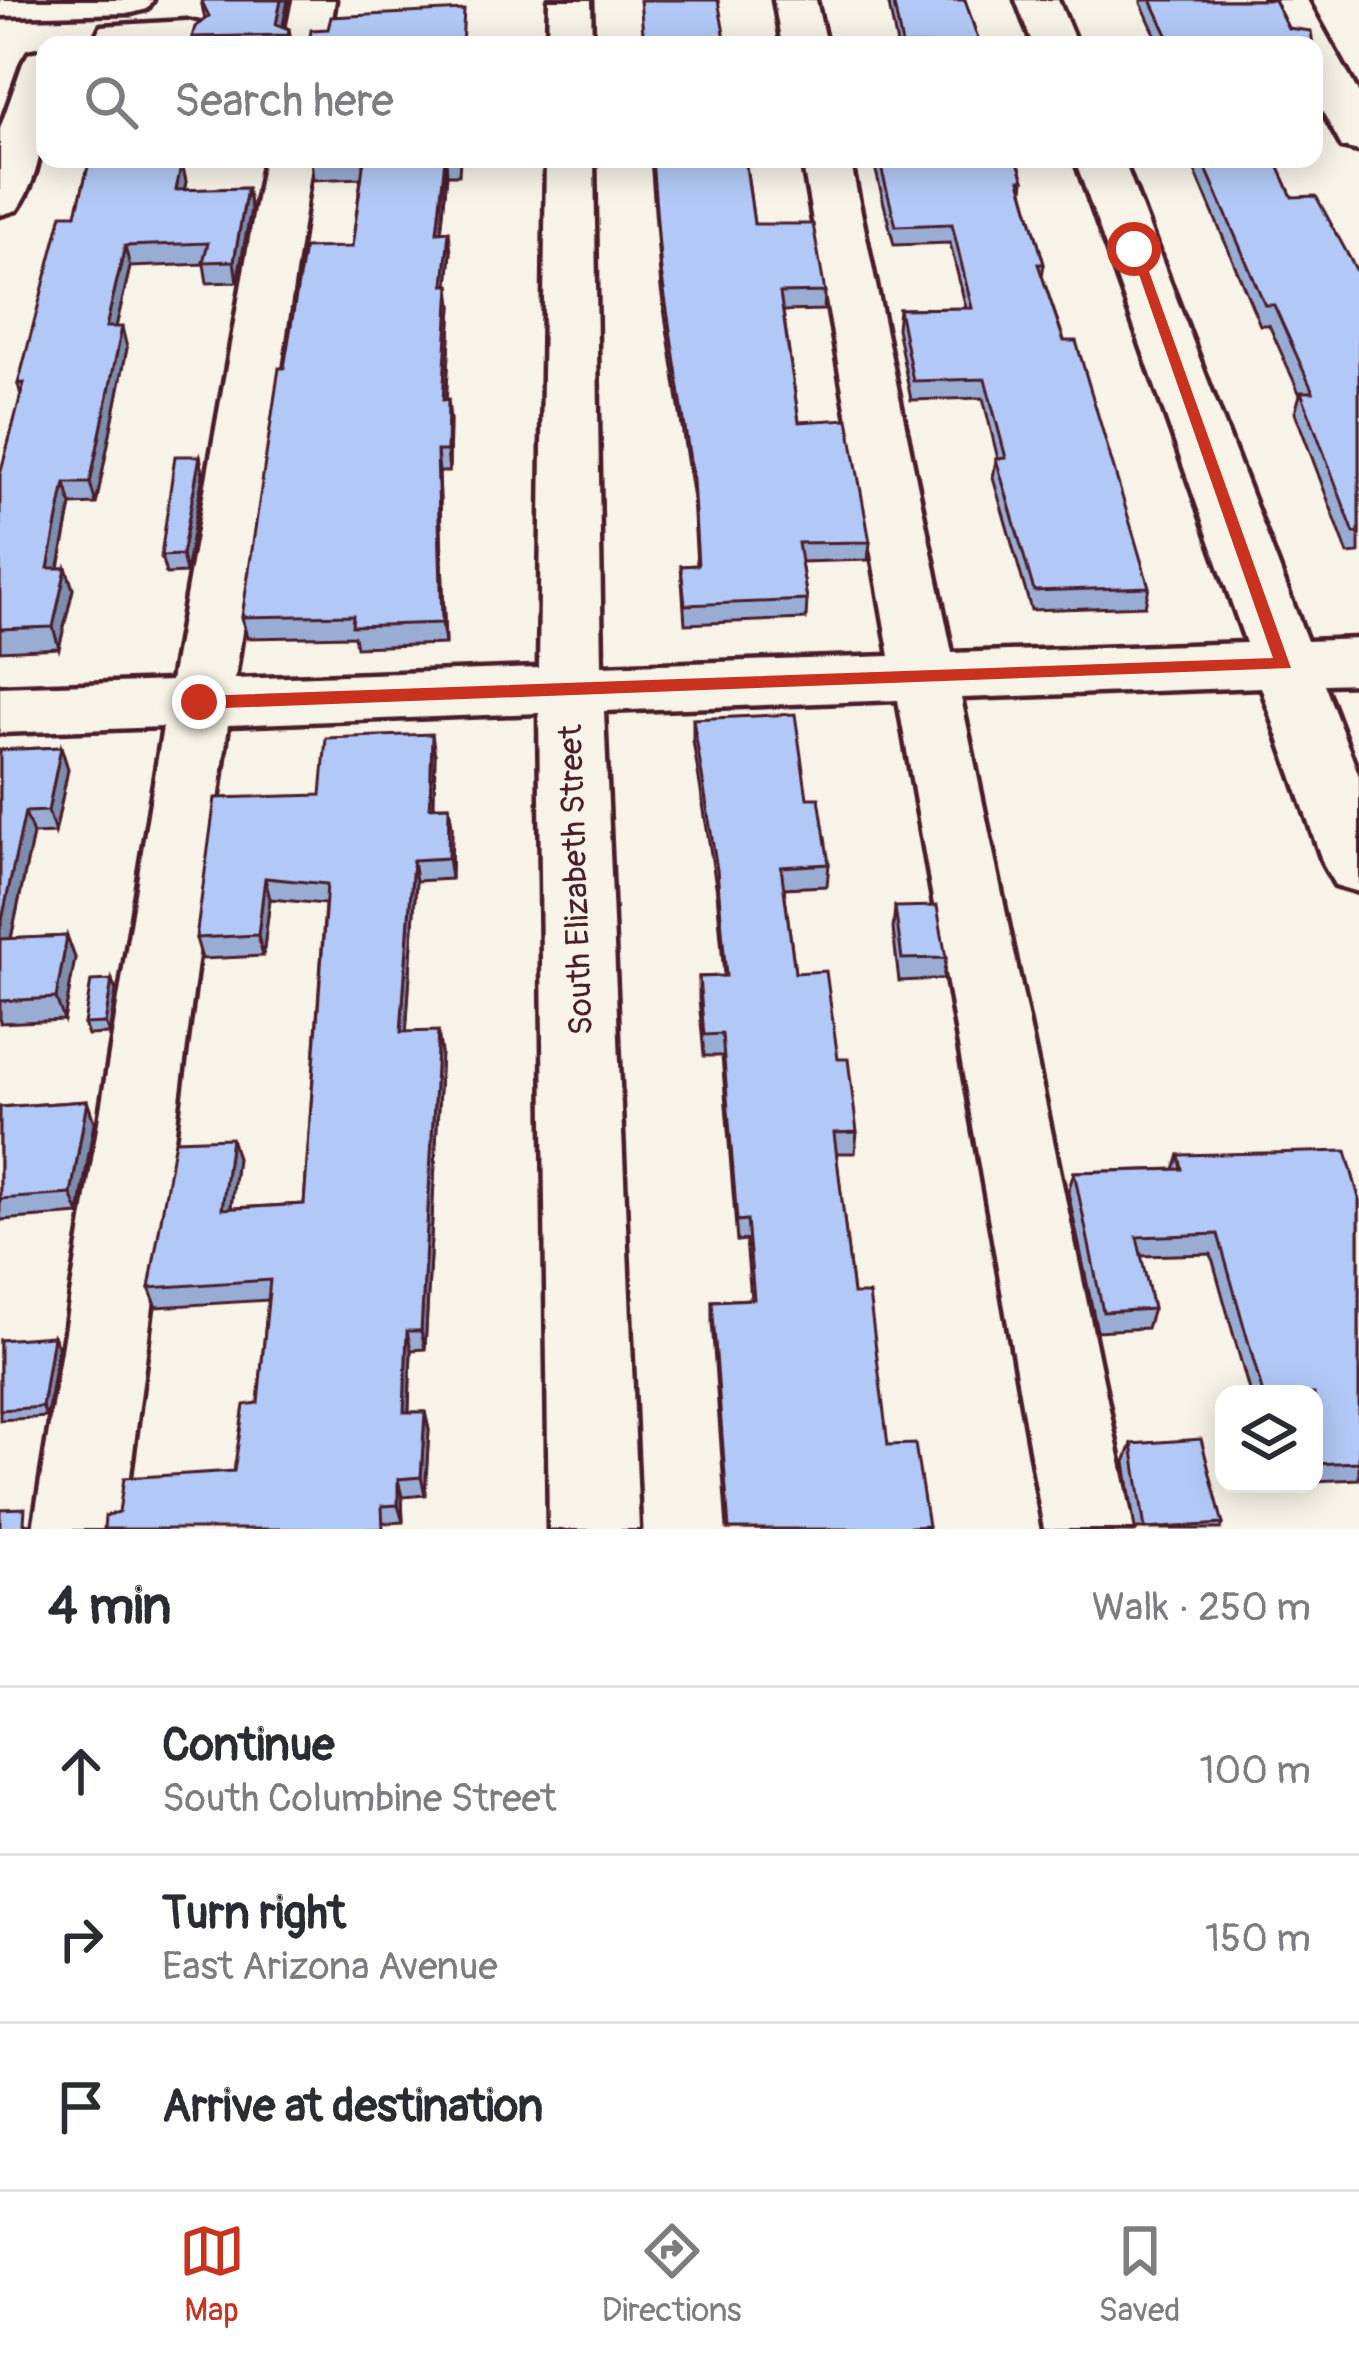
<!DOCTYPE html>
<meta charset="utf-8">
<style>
:root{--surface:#fff;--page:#f2f2f3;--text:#2b2b33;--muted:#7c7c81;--line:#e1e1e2;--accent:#c8321e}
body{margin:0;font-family:Pangolin,sans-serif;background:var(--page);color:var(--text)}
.controls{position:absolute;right:36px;bottom:36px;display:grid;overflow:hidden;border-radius:24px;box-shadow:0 6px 30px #0003}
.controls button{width:108px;height:108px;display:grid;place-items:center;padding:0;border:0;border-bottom:3px solid var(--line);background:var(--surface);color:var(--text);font:60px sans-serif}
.stop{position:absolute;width:36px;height:36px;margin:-27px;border:9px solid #c8321e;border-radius:50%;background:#fff}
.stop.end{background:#c8321e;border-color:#fff;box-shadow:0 3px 12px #0008}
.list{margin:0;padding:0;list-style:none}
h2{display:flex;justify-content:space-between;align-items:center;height:156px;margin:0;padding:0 48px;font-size:51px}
h2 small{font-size:39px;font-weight:400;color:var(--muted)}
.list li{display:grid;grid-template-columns:78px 1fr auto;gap:36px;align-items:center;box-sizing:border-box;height:168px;padding:0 48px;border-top:3px solid var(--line)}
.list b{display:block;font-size:45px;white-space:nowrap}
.list p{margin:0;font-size:39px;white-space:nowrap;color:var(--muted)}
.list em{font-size:39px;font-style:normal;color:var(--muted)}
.icon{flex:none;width:66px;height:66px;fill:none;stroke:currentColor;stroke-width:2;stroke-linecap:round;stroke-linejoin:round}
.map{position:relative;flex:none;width:1359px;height:1529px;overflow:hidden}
.search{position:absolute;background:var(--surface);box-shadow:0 6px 30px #0003;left:36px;right:36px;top:36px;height:132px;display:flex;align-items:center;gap:30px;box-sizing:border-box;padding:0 42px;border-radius:24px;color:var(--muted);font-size:45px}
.sheet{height:660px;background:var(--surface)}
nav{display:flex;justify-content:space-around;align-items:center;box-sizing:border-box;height:168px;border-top:3px solid var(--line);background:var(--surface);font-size:33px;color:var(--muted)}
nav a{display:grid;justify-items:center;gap:6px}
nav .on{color:var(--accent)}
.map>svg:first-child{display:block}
</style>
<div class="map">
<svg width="1359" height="1529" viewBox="0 0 1359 1529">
<rect width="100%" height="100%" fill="#f7f3e8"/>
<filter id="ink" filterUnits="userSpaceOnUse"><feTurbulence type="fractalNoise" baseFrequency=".00833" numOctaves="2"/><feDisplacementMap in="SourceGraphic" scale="24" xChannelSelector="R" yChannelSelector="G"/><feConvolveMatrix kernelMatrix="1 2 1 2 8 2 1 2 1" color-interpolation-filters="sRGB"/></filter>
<g filter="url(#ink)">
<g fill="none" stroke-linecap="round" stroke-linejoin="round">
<defs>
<path id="minor" d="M 0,0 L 153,0 L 147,9 L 132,13 L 0,16 Z
M 293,0 L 335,0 L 328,45 L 284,45 Z
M 549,0 L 591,0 L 592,45 L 548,45 Z
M 774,0 L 816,0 L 826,45 L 782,45 Z
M 1016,0 L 1058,0 L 1077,45 L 1033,45 Z
M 1265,0 L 1307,0 L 1359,94 L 1359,151 L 1342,147 L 1314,95 L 1314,45 L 1288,45 Z
M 187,21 L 203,25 L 209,34 L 203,43 L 92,45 L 101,26 Z
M 45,50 C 45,103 49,164 17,210 L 0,215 L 0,129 L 23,63 L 29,53 Z
M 264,159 L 312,159 L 235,679 L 539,668 L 546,159 L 594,159 L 602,666 L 890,656 L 802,159 L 850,159 L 952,653 L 1246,643 L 1075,159 L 1123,159 L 1307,641 L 1359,639 L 1359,683 L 1324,684 L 1359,776 L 1359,892 L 1335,885 L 1324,866 L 1261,687 L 961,698 L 1134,1529 L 1044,1529 L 898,700 L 604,711 L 639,1529 L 549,1529 L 539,713 L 228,725 L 123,1529 L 33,1529 L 163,727 L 0,733 L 0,687 L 171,681 Z"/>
</defs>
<use href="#minor" stroke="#4a1f2b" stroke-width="9"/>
<use href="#minor" fill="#f7f3e8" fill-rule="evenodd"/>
</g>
<path fill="#99add4" stroke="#4a1f2b" stroke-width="3" d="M 201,0 L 288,0 L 283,27 L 289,29 L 292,45 L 194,45 L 192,37 L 205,20 Z
M 888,0 L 965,0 L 980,45 L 897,45 Z
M 1141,0 L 1274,0 L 1288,28 L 1313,45 L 1160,45 L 1141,3 Z
M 90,159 L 185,159 L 183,168 L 186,182 L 184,190 L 247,188 L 251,209 L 237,282 L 207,283 L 204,264 L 130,267 L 116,327 L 127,348 L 96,504 L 71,505 L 59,568 L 66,568 L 73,589 L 59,648 L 0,651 L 0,475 L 21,396 L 18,384 L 76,214 Z
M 311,159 L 460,159 L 459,175 L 447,175 L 441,232 L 451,252 L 448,285 L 452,306 L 446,399 L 450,420 L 449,472 L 439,472 L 445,644 L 356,647 L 354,636 L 247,638 L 242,617 L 284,368 L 352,247 L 361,178 L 313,180 Z
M 651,159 L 800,159 L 798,164 L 746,165 L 754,224 L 825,292 L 824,310 L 783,311 L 799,422 L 870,542 L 868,560 L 801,562 L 807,600 L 806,619 L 685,624 L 681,566 L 697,565 L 693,499 L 661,289 Z
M 853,159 L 1017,159 L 1024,180 L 1023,190 L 1044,264 L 1042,276 L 1149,587 L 1145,606 L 1031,610 L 993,478 L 996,459 L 998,459 L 983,398 L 911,400 L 897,328 L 899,309 L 966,308 L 950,243 L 894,245 L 874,163 L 855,163 Z
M 1190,159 L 1275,159 L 1292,197 L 1359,275 L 1359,553 L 1348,554 L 1295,412 L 1300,395 L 1269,325 L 1260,325 Z
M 200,456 L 203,474 L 186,573 L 166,574 L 161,556 Z
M 693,719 L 807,798 L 829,864 L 827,886 L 784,888 L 795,973 L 838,1059 L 857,1132 L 855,1153 L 836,1153 L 853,1294 L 888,1445 L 928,1526 L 927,1529 L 727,1529 L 712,1321 L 712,1301 L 751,1299 L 746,1240 L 737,1241 L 722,1056 L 704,1056 L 699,999 L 699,977 L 724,976 L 717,892 L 693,741 Z
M 61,747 L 68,769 L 55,833 L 33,834 L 11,939 L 67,936 L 75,958 L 64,1020 L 0,1023 L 0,750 Z
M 435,755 L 434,806 L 449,806 L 452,827 L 451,879 L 416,881 L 406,1032 L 441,1052 L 425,1349 L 411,1350 L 409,1412 L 425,1412 L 429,1430 L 425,1495 L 402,1497 L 403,1522 L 387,1523 L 234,1471 L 258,1403 L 268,1300 L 157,1307 L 149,1288 L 237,1158 L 231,1208 L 304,1204 L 325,904 L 270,899 L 263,956 L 202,959 L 196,938 L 321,795 Z
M 895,907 L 946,958 L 943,979 L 899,981 L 893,929 Z
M 116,991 L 109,1034 L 88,1035 L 84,1024 Z
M 87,1101 L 94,1122 L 79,1214 L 1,1220 L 0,1223 L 0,1107 Z
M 1179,1155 L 1359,1198 L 1359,1479 L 1314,1481 L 1314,1394 L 1250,1394 L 1211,1254 L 1141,1256 L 1153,1309 L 1147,1328 L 1097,1331 L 1068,1192 L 1074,1172 L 1174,1169 Z
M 0,1340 L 58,1346 L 47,1417 L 0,1420 Z
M 1132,1444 L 1223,1524 L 1221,1529 L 1135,1529 L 1125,1462 Z"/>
<path fill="#7d8dad" stroke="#4a1f2b" stroke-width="3" d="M 281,0 L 288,0 L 281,35 L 276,24 Z
M 176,159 L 185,159 L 183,168 L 186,182 L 180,211 L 176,190 Z
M 446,159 L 447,175 L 439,252 L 437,232 Z
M 247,188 L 251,209 L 237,282 L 234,261 Z
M 449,231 L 451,252 L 446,306 L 444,285 Z
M 125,246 L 130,267 L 111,348 L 106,327 Z
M 450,285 L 452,306 L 445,420 L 443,400 Z
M 122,327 L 127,348 L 96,504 L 90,483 Z
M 448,399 L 450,420 L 449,472 L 447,451 Z
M 437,451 L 439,472 L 445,644 L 442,623 Z
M 200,456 L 203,474 L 186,573 L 182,555 Z
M 65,483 L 71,505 L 54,590 L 48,568 Z
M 66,568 L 73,589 L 59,648 L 53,627 Z
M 432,734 L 435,755 L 433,828 L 430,807 Z
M 61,747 L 68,769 L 55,833 L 48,811 Z
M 449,806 L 452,827 L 451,879 L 448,858 Z
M 25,812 L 33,834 L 6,961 L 0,945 L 0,929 Z
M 413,860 L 416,881 L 405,1053 L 401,1032 Z
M 265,878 L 270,899 L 263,956 L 258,935 Z
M 67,936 L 75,958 L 64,1020 L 56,998 Z
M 112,980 L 116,991 L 109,1034 L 105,1023 Z
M 438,1031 L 441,1052 L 425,1349 L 421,1331 Z
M 87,1101 L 94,1122 L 79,1214 L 71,1194 Z
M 231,1138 L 237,1158 L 228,1229 L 222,1209 Z
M 407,1331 L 411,1350 L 408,1431 L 404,1412 Z
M 53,1336 L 58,1346 L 47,1417 L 42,1407 Z
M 425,1412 L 429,1430 L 425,1495 L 421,1477 Z
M 398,1479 L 402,1497 L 403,1522 L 398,1505 Z"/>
<path fill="#b2c9f7" stroke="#4a1f2b" stroke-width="3" d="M 201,0 L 281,0 L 276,24 L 289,29 L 288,35 L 192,37 L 195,27 L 209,16 Z
M 640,0 L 718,0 L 726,45 L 644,45 Z
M 893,0 L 965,0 L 980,45 L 902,45 Z
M 1151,0 L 1274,0 L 1288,28 L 1311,31 L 1313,45 L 1165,45 L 1163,39 L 1169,39 Z
M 464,10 L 462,45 L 309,45 L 311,30 L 328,29 L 331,17 Z
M 90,159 L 176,159 L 176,161 L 182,161 L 176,190 L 247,188 L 234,261 L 203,262 L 208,243 L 125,246 L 106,327 L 122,327 L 90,483 L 65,483 L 48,568 L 66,568 L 53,627 L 0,629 L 0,475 L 24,383 L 18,384 L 62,214 L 76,214 Z
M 364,159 L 445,159 L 437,232 L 449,231 L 444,285 L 450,285 L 443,400 L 448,399 L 447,451 L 437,451 L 442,623 L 352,626 L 353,615 L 242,617 L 279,368 L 284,368 L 304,248 L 352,247 Z
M 652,159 L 745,159 L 754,224 L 813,224 L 825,292 L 780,293 L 799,422 L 848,419 L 870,542 L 798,543 L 807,600 L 685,605 L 681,566 L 698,565 L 693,480 L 661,271 Z
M 879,159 L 1017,159 L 1024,180 L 1020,180 L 1044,264 L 1038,264 L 1064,341 L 1076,341 L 1149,587 L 1034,591 L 996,459 L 1006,458 L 985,379 L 913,381 L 899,309 L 972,308 L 952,224 L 896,226 Z
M 1202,159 L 1275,159 L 1292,197 L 1316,196 L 1359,275 L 1359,533 L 1354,533 L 1301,392 L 1313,392 L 1274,305 L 1265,305 Z
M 175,456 L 200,456 L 182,555 L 161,556 Z
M 795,714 L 807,798 L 819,798 L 829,864 L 781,867 L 795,973 L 826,971 L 838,1059 L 848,1059 L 857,1132 L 834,1133 L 853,1294 L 869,1294 L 888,1445 L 915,1444 L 928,1526 L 879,1529 L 729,1529 L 712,1301 L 754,1299 L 747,1220 L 737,1221 L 722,1034 L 704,1035 L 699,977 L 726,976 L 717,870 L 693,719 Z
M 432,734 L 430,807 L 449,806 L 448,858 L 413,860 L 401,1032 L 438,1031 L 421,1331 L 407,1331 L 404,1412 L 425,1412 L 421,1477 L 398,1479 L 398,1505 L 382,1506 L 383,1529 L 104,1529 L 105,1516 L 119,1512 L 124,1478 L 234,1471 L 244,1405 L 258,1403 L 270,1280 L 149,1288 L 175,1140 L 231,1138 L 222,1209 L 304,1204 L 327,884 L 265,878 L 258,935 L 196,938 L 215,798 L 321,795 L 326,738 Z
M 61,747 L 48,811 L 25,812 L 0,929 L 0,750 Z
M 937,906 L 946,958 L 902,959 L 895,907 Z
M 67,936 L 56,998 L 0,1001 L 0,939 Z
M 112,980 L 105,1023 L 84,1024 L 91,981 Z
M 87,1101 L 71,1194 L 0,1199 L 0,1107 Z
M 1346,1151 L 1359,1198 L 1359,1462 L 1314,1464 L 1314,1394 L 1263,1394 L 1218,1234 L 1137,1237 L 1153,1309 L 1103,1312 L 1074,1172 L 1182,1169 L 1179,1155 Z
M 53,1336 L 42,1407 L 0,1410 L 0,1340 Z
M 1201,1439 L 1223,1524 L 1145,1529 L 1132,1444 Z
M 25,1508 L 24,1523 L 31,1524 L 30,1529 L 0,1529 L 0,1509 Z"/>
</g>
<path fill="#c8321e" d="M 1129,246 L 1141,249 L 1291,668 L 199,709 L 189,702 L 199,696 L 1273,658 Z"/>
<g text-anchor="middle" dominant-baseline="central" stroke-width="10" stroke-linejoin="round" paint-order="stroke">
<g font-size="33" fill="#4a1f2b" stroke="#f7f3e8">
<text transform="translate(576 880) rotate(-92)">South Elizabeth Street</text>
</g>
</g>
</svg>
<div class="controls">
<button><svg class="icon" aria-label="layers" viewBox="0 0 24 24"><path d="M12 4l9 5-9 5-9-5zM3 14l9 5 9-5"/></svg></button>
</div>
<div class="stop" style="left:1134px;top:249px"></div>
<div class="stop end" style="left:199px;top:702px"></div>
<div class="search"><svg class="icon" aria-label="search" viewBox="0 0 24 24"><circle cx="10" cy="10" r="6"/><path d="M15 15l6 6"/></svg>Search here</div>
</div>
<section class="sheet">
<h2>4 min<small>Walk · 250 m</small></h2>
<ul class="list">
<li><svg class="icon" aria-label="ahead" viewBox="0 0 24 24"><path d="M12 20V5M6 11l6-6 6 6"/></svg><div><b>Continue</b><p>South Columbine Street</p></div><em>100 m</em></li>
<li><svg class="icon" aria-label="right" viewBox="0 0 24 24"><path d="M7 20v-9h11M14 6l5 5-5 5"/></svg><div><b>Turn right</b><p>East Arizona Avenue</p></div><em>150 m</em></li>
<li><svg class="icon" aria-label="arrive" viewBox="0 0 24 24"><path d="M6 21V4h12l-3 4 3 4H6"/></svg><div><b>Arrive at destination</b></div></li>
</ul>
</section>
<nav>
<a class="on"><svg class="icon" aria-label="map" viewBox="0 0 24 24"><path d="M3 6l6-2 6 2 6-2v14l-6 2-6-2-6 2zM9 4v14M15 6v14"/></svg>Map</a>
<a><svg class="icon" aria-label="directions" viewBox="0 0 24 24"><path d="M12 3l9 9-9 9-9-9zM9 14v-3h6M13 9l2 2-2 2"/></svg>Directions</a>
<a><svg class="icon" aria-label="saved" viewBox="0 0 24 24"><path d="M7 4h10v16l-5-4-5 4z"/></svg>Saved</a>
</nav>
